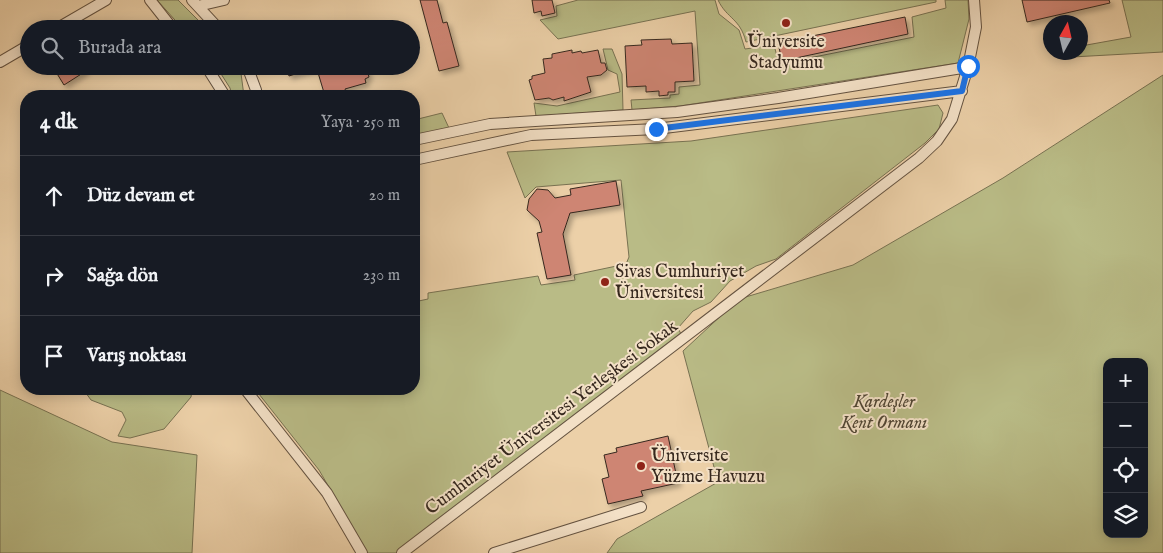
<!DOCTYPE html>
<html lang="tr">
<meta charset="utf-8">
<style>
:root{--surface:#171b24;--page:#242831;--text:#f1f3f6;--muted:#9ea1a6;--line:#363941}
body{margin:0;font-family:"IM FELL English",serif;background:var(--page);color:var(--text)}
.controls{position:absolute;right:15px;bottom:15px;display:grid;overflow:hidden;border-radius:10px;box-shadow:0 2px 12px #0003}
.controls button{width:45px;height:45px;display:grid;place-items:center;padding:0;border:0;border-bottom:1px solid var(--line);background:var(--surface);color:var(--text);font:25px sans-serif}
.compass{position:absolute;left:1043px;top:15px;width:45px;height:45px;border-radius:50%;background:var(--surface);box-shadow:0 2px 12px #0003;rotate:8deg}
.stop{position:absolute;width:15px;height:15px;margin:-11px;border:4px solid #1a73e8;border-radius:50%;background:#fff}
.stop.end{background:#1a73e8;border-color:#fff;box-shadow:0 1px 5px #0008}
.list{margin:0;padding:0;list-style:none}
h2{display:flex;justify-content:space-between;align-items:center;height:65px;margin:0;padding:0 20px;font-size:21px}
h2 small{font-size:16px;font-weight:400;color:var(--muted)}
.list li{display:grid;grid-template-columns:32px 1fr auto;gap:15px;align-items:center;box-sizing:border-box;height:80px;padding:0 20px;border-top:1px solid var(--line)}
.list b{display:block;font-size:19px;white-space:nowrap}
.list em{font-size:16px;font-style:normal;color:var(--muted)}
.icon{flex:none;width:28px;height:28px;fill:none;stroke:currentColor;stroke-width:2;stroke-linecap:round;stroke-linejoin:round}
.map{position:relative;flex:none;width:1163px;height:553px;overflow:hidden}
.search{position:absolute;background:var(--surface);box-shadow:0 2px 12px #0003;left:20px;top:20px;width:400px;height:55px;display:flex;align-items:center;gap:12px;box-sizing:border-box;padding:0 18px;border-radius:28px;color:var(--muted);font-size:19px}
.panel{position:absolute;background:var(--surface);box-shadow:0 2px 12px #0003;left:20px;top:90px;width:400px;height:305px;border-radius:20px}
.map>svg:first-child{display:block}
</style>
<div class="map">
<svg width="1163" height="553" viewBox="0 0 1163 553">
<defs>
<filter id="shadow"><feDropShadow dx="3.5" dy="3.5" stdDeviation="2.5" flood-color="#0004"/></filter>
</defs>
<rect width="100%" height="100%" fill="#ecd0a8"/>
<filter id="stains"><feTurbulence type="fractalNoise" baseFrequency=".004" numOctaves="4"/><feColorMatrix values="0 0 0 0 .2 0 0 0 0 .09 0 0 0 0 .02 0 0 0 .5 -.17"/></filter>
<radialGradient id="worn" r=".72"><stop offset=".6" stop-color="#630" stop-opacity="0"/><stop offset="1" stop-color="#630" stop-opacity=".3"/></radialGradient>
<path fill="#b9bb86" stroke="#787252" fill-rule="evenodd" d="M 157,0 L 178,0 L 207,29 L 183,29 Z
M 578,0 L 715,0 L 719,14 L 739,30 L 745,49 L 774,45 L 779,64 L 914,37 L 912,17 L 946,8 L 945,0 L 968,0 L 969,19 L 958,63 L 680,106 L 632,110 L 631,100 L 670,98 L 670,95 L 679,94 L 679,87 L 700,85 L 695,11 L 558,39 L 540,20 L 557,16 L 556,6 Z
M 718,0 L 936,0 L 936,2 L 746,42 C 740,18 727,19 718,0 Z
M 1122,0 L 1163,0 L 1163,52 L 1072,57 L 1057,53 L 1080,52 L 1081,46 L 1131,37 Z
M 603,49 L 612,49 L 622,74 L 623,110 L 536,116 L 534,103 L 557,106 L 620,92 L 617,74 L 608,70 Z
M 216,66 L 240,66 L 244,96 L 232,96 L 230,88 Z
M 1163,75 L 1163,553 L 607,553 L 617,539 L 718,482 L 683,351 L 739,299 L 853,265 L 1003,178 ZM 1107,362 L 1144,362 L 1144,534 L 1107,534 Z
M 938,105 L 943,113 L 939,129 L 925,143 L 776,259 L 756,266 L 730,281 L 711,302 L 693,311 L 678,328 L 681,334 L 396,553 L 367,553 L 319,470 L 255,389 L 414,389 L 414,302 L 428,299 L 428,293 L 538,276 L 541,285 L 575,280 L 574,275 L 626,264 L 629,257 L 621,180 L 536,187 L 525,198 L 507,152 L 691,141 Z
M 442,113 L 449,128 L 414,136 L 414,120 Z
M 83,389 L 192,389 L 191,397 L 164,429 L 130,438 L 118,436 L 126,420 L 122,412 L 91,400 Z
M 0,390 L 112,442 L 197,455 L 192,553 L 0,553 Z"/>
<path fill="#ce8573" stroke="#36281e" filter="url(#shadow)" d="M 420,0 L 437,0 L 443,23 L 447,22 L 459,66 L 439,71 Z
M 532,0 L 552,0 L 555,13 L 542,16 L 541,11 L 534,13 Z
M 1022,0 L 1109,0 L 1110,3 L 1027,22 Z
M 905,17 L 908,34 L 782,61 L 778,43 Z
M 671,39 L 672,44 L 692,43 L 694,81 L 675,82 L 675,92 L 668,92 L 668,95 L 659,96 L 659,91 L 646,92 L 646,86 L 627,87 L 625,46 L 642,45 L 641,40 Z
M 572,50 L 572,53 L 581,51 L 582,53 L 598,50 L 601,63 L 605,63 L 607,70 L 601,75 L 587,77 L 591,92 L 564,101 L 564,97 L 553,100 L 549,98 L 535,100 L 529,80 L 532,79 L 532,76 L 545,73 L 543,59 L 552,58 L 552,54 Z
M 66,66 L 84,66 L 86,71 L 64,85 L 56,72 Z
M 286,66 L 315,66 L 315,68 L 289,76 Z
M 316,66 L 362,66 L 362,69 L 366,67 L 369,77 L 365,79 L 366,83 L 345,89 L 347,96 L 325,96 Z
M 616,181 L 620,205 L 570,213 L 563,234 L 571,275 L 547,279 L 537,233 L 542,232 L 539,221 L 527,210 L 529,199 L 537,189 L 548,190 L 555,198 L 571,195 L 570,189 Z
M 668,436 L 678,483 L 641,491 L 643,496 L 608,504 L 602,479 L 609,477 L 604,455 L 617,452 L 616,448 Z"/>
<g fill="none" stroke-linecap="round" stroke-linejoin="round">
<defs>
<path id="minor" d="M 150,0 L 173,29
M 192,0 L 219,29
M 198,6 L 224,0
M 56,29 L 106,0
M 0,62 L 29,45
M 206,66 L 225,96
M 247,66 L 256,90
M 414,140 L 490,124 L 677,112 L 778,98 L 968,67
M 414,160 L 531,135 L 656,129 L 962,91
M 245,389 L 327,493 L 362,553
M 402,553 L 919,158 L 937,141 L 952,119 L 968,67 L 976,27 L 974,0
M 494,553 L 641,507"/>
</defs>
<use href="#minor" stroke="#645240" stroke-width="12"/>
<use href="#minor" stroke="#f3e0c6" stroke-width="10"/>
</g>
<g fill="none" stroke-linecap="round" stroke-linejoin="round">
<path stroke="#1a73e8" stroke-width="6" d="M 656,129 L 962,91 L 968,66"/>
</g>
<g fill="#8f2418" stroke="#f3e0c6" stroke-width="2">
<circle cx="786" cy="23" r="5"/>
<circle cx="605" cy="282" r="5"/>
<circle cx="641" cy="466" r="5"/>
</g>
<g text-anchor="middle" dominant-baseline="central" stroke-width="4" stroke-linejoin="round" paint-order="stroke">
<g font-size="18" fill="#36281e" stroke="#f3e0c6" text-anchor="start">
<text x="786" y="42" text-anchor="middle">Üniversite<tspan x="786" dy="21">Stadyumu</tspan></text>
<text x="615" y="272">Sivas Cumhuriyet<tspan x="615" dy="21">Üniversitesi</tspan></text>
<text x="651" y="456">Üniversite<tspan x="651" dy="21">Yüzme Havuzu</tspan></text>
</g>
<g font-size="18" font-style="italic" fill="#504533" stroke="#f3e0c6">
<text x="884" y="402">Kardeşler<tspan x="884" dy="21">Kent Ormanı</tspan></text>
</g>
<g font-size="18" fill="#36281e" stroke="#f3e0c6">
<text transform="translate(552 418) rotate(-37)">Cumhuriyet Üniversitesi Yerleşkesi Sokak</text>
</g>
</g>
<rect width="100%" height="100%" filter="url(#stains)"/>
<rect width="100%" height="100%" fill="url(#worn)"/>
</svg>
<div class="controls">
<button>+</button>
<button>−</button>
<button><svg class="icon" aria-label="locate" viewBox="0 0 24 24"><circle cx="12" cy="12" r="6"/><path d="M12 2v4M12 18v4M2 12h4M18 12h4"/></svg></button>
<button><svg class="icon" aria-label="layers" viewBox="0 0 24 24"><path d="M12 4l9 5-9 5-9-5zM3 14l9 5 9-5"/></svg></button>
</div>
<svg class="compass" viewBox="-18 -18 36 36"><path d="M0-13l5 13h-10z" fill="#e53935"/><path d="M0 13l5-13h-10z" fill="#9ea1a6"/></svg>
<div class="stop" style="left:968px;top:66px"></div>
<div class="stop end" style="left:656px;top:129px"></div>
<div class="search"><svg class="icon" aria-label="search" viewBox="0 0 24 24"><circle cx="10" cy="10" r="6"/><path d="M15 15l6 6"/></svg>Burada ara</div>
<section class="panel">
<h2>4 dk<small>Yaya · 250 m</small></h2>
<ul class="list">
<li><svg class="icon" aria-label="ahead" viewBox="0 0 24 24"><path d="M12 20V5M6 11l6-6 6 6"/></svg><div><b>Düz devam et</b></div><em>20 m</em></li>
<li><svg class="icon" aria-label="right" viewBox="0 0 24 24"><path d="M7 20v-9h11M14 6l5 5-5 5"/></svg><div><b>Sağa dön</b></div><em>230 m</em></li>
<li><svg class="icon" aria-label="arrive" viewBox="0 0 24 24"><path d="M6 21V4h12l-3 4 3 4H6"/></svg><div><b>Varış noktası</b></div></li>
</ul>
</section>
</div>
